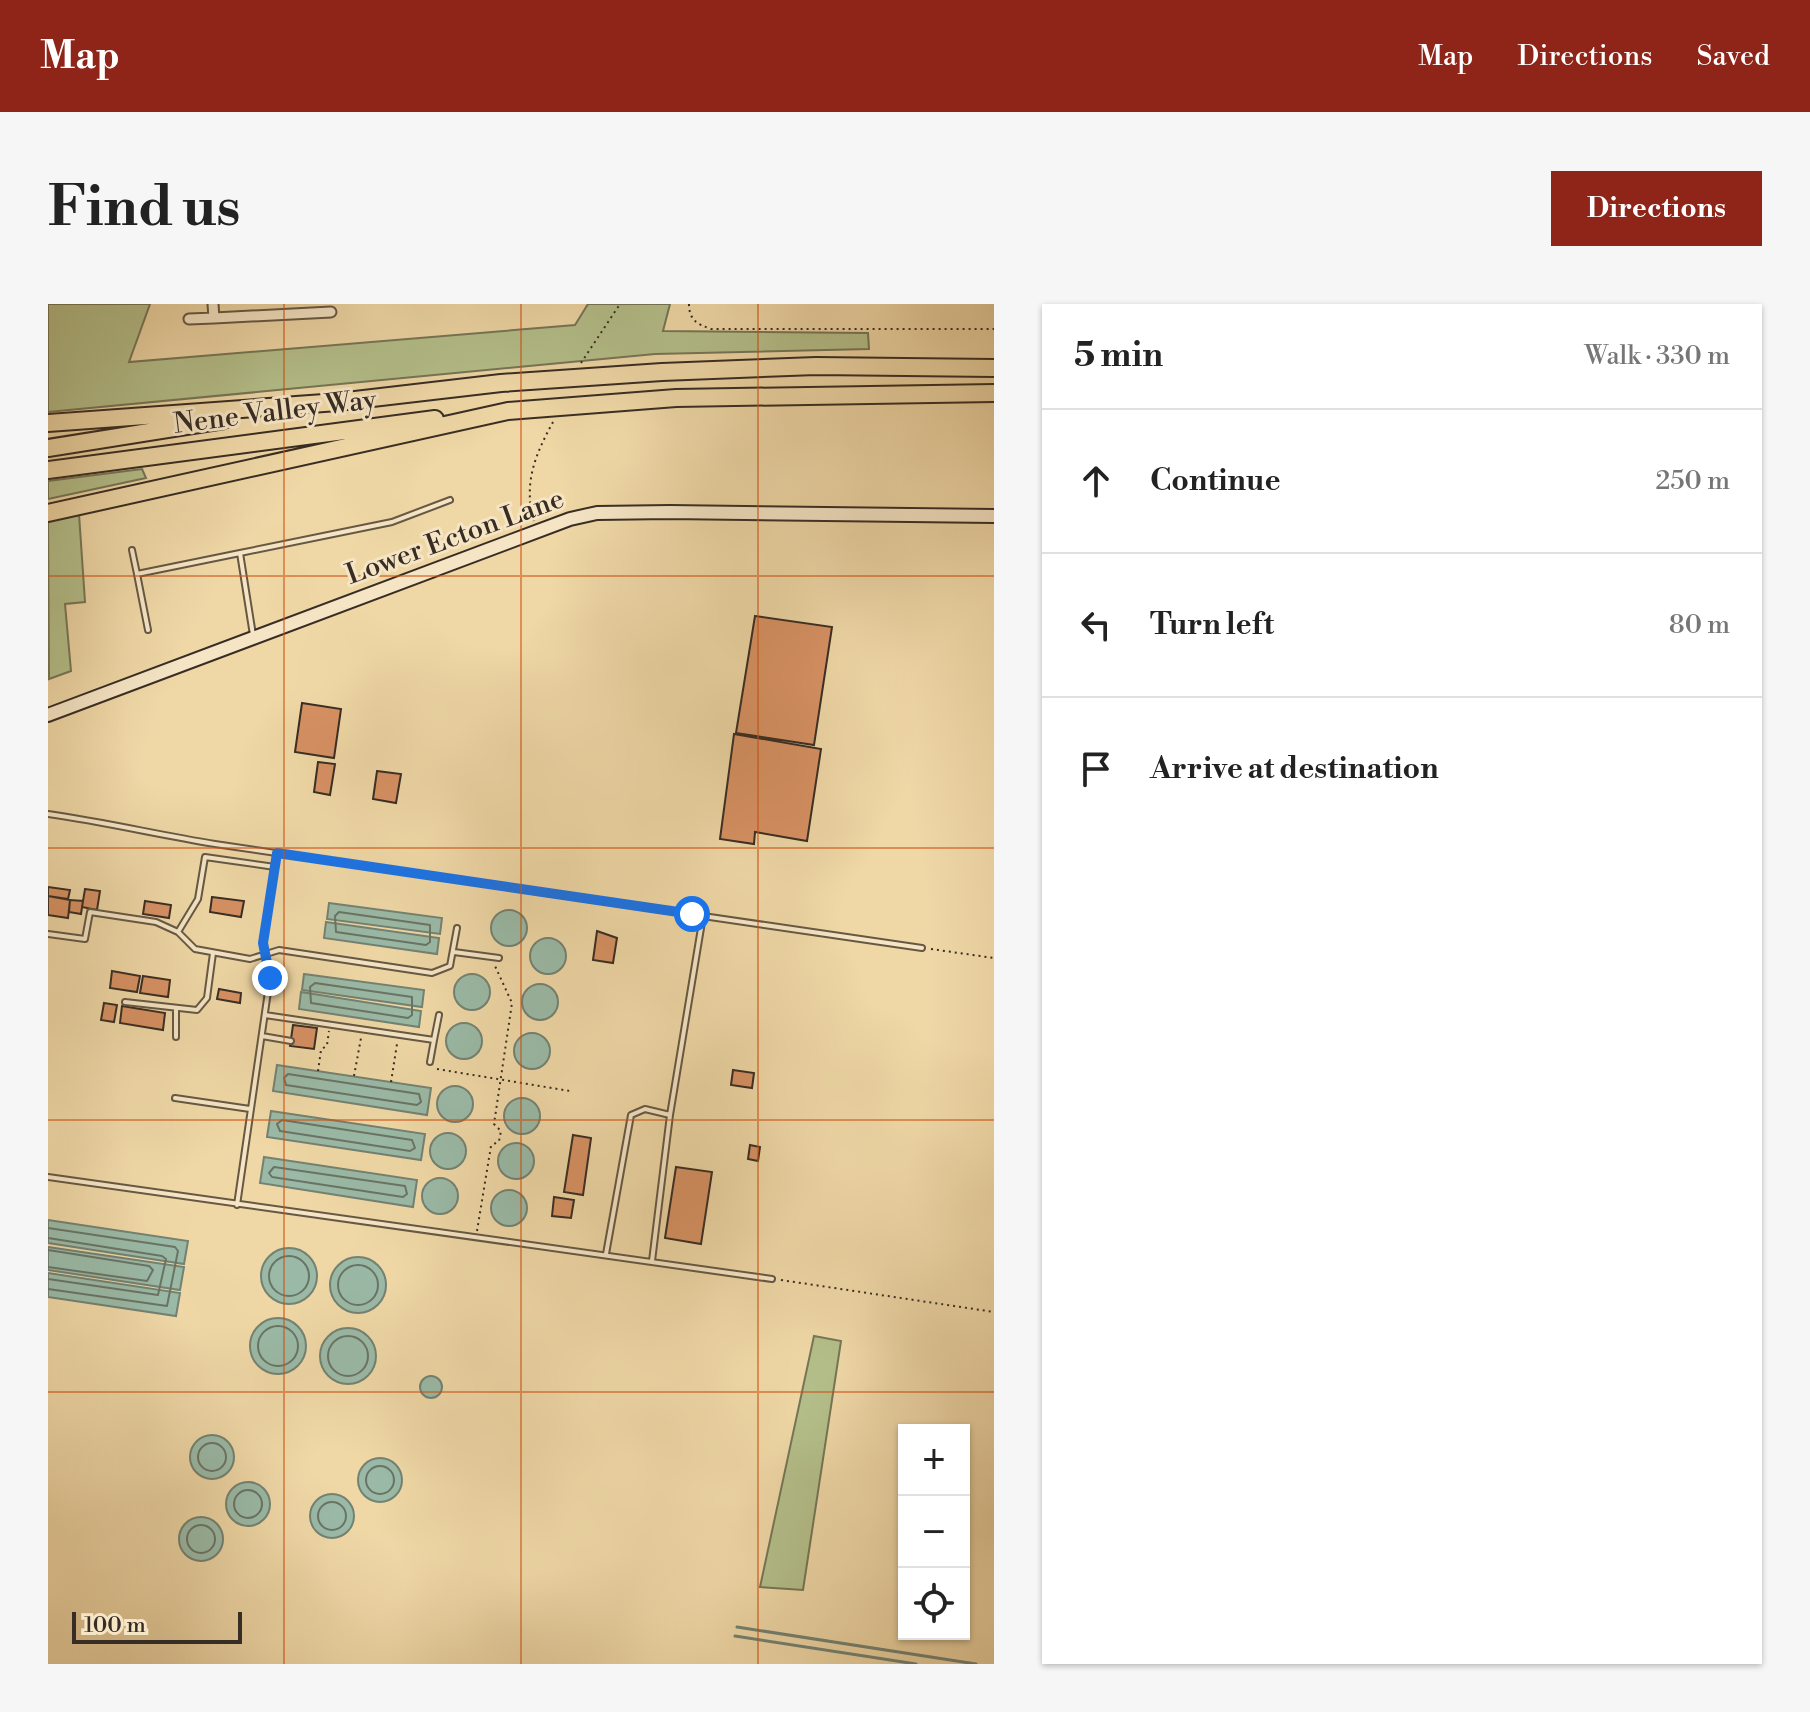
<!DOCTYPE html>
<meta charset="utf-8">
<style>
:root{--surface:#fff;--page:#f6f6f6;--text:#222;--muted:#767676;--line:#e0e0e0;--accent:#8f2418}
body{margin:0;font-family:"Libre Bodoni",serif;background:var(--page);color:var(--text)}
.controls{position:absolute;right:24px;bottom:24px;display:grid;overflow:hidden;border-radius:0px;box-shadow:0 2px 6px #0004}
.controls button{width:72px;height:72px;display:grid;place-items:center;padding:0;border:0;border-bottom:2px solid var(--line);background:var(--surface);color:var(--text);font:40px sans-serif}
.scale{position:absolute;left:24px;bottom:20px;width:170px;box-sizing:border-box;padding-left:8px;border:4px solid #382d24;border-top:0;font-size:22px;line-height:28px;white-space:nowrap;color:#382d24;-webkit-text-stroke:6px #f5e5c5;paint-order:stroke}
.stop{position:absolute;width:24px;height:24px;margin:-18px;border:6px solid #1a73e8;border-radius:50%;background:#fff}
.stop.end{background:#1a73e8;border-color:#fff;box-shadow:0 2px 8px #0008}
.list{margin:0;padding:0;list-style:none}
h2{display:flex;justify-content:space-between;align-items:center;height:104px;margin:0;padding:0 32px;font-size:34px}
h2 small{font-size:26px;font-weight:400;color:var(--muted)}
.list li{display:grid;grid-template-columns:52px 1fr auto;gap:24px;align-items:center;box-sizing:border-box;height:144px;padding:0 32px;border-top:2px solid var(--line)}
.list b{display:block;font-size:30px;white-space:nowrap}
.list em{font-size:26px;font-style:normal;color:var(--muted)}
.icon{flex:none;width:44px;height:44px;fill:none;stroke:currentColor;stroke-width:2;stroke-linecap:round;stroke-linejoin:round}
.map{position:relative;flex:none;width:946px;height:1360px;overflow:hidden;border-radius:0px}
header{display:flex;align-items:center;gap:48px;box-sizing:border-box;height:112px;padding:0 40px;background:var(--accent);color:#fff}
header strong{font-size:38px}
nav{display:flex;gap:44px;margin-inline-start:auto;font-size:28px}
.intro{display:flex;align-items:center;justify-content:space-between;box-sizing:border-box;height:192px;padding:0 48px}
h1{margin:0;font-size:56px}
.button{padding:20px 36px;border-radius:0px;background:var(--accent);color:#fff;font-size:28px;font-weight:700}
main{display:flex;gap:48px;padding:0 48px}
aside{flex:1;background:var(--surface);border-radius:0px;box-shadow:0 2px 6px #0004}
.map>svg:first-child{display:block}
</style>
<header>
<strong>Map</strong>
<nav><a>Map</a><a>Directions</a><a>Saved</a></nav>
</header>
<div class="intro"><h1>Find us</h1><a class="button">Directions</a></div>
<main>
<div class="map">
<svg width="946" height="1360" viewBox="0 0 946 1360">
<rect width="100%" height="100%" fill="#efd7a6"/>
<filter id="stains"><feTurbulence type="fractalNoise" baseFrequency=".0025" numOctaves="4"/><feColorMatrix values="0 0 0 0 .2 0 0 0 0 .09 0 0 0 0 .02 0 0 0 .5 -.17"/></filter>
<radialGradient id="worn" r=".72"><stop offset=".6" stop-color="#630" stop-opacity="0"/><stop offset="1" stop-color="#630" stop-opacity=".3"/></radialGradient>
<path fill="#b4bf8a" stroke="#767657" stroke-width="2" d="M 0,0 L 102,0 L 81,58 L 527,21 L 540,0 L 622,0 L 615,27 L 820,29 L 821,45 L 607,50 L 0,108 Z
M 94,165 L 98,174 L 0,195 L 0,177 Z
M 31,210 L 37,298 L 17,300 L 23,367 L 1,375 L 0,214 Z
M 766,1032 L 793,1037 L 755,1286 L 712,1283 Z"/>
<path fill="#9abaa7" stroke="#738273" stroke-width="2" d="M 281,599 L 394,614 L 392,630 L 279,615 Z
M443 624a18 18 0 1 1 36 0a18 18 0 1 1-36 0Z
M 278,618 L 391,634 L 389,650 L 276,634 Z
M482 652a18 18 0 1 1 36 0a18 18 0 1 1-36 0Z
M 256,670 L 376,686 L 374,703 L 254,686 Z
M406 688a18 18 0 1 1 36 0a18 18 0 1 1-36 0Z
M474 698a18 18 0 1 1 36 0a18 18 0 1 1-36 0Z
M 253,688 L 373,707 L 371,723 L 251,705 Z
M398 737a18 18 0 1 1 36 0a18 18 0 1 1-36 0Z
M466 747a18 18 0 1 1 36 0a18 18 0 1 1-36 0Z
M 229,761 L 383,784 L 379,811 L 225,787 Z
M389 800a18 18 0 1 1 36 0a18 18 0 1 1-36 0Z
M456 812a18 18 0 1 1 36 0a18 18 0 1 1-36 0Z
M 223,807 L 377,830 L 373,856 L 219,833 Z
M382 847a18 18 0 1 1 36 0a18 18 0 1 1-36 0Z
M450 857a18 18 0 1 1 36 0a18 18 0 1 1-36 0Z
M 216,853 L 369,876 L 365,903 L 212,879 Z
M374 892a18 18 0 1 1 36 0a18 18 0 1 1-36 0Z
M443 904a18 18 0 1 1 36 0a18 18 0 1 1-36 0Z
M 0,916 L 140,937 L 136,960 L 0,939 Z
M 0,943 L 136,963 L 132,986 L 0,966 Z
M213 972a28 28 0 1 1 56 0a28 28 0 1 1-56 0Z
M282 981a28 28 0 1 1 56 0a28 28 0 1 1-56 0Z
M 0,969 L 132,989 L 128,1012 L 0,993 Z
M202 1042a28 28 0 1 1 56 0a28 28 0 1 1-56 0Z
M272 1052a28 28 0 1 1 56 0a28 28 0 1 1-56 0Z
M372 1083a11 11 0 1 1 22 0a11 11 0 1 1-22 0Z
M142 1153a22 22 0 1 1 44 0a22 22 0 1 1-44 0Z
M310 1176a22 22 0 1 1 44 0a22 22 0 1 1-44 0Z
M178 1200a22 22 0 1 1 44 0a22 22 0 1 1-44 0Z
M262 1212a22 22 0 1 1 44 0a22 22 0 1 1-44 0Z
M131 1235a22 22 0 1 1 44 0a22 22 0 1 1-44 0Z"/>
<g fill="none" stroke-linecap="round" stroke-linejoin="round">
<path stroke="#697466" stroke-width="2" d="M 291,608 L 382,621 L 382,638 L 378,641 L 288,628 L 287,612 Z
M 267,679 L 364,693 L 364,711 L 360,714 L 263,699 L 262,683 Z
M 240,770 L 371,790 L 373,798 L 369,801 L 238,781 L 236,774 Z
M 234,816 L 364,836 L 367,844 L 362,847 L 232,827 L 229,820 Z
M 226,863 L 357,882 L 359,890 L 355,893 L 224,873 L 221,869 Z
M 0,924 L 127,943 L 130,947 L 119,1002 L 0,985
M 0,934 L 114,952 L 118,955 L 110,991 L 0,975
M 0,946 L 101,962 L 105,966 L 99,977 L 0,963
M221 972a20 20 0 1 1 40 0a20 20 0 1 1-40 0Z
M290 981a20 20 0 1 1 40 0a20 20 0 1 1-40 0Z
M210 1042a20 20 0 1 1 40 0a20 20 0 1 1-40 0Z
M280 1052a20 20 0 1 1 40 0a20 20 0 1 1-40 0Z
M150 1153a14 14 0 1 1 28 0a14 14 0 1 1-28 0Z
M318 1176a14 14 0 1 1 28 0a14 14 0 1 1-28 0Z
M186 1200a14 14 0 1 1 28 0a14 14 0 1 1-28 0Z
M270 1212a14 14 0 1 1 28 0a14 14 0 1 1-28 0Z
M139 1235a14 14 0 1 1 28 0a14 14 0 1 1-28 0Z"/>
<path stroke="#738273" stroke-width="3" d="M 689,1323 L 928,1360
M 687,1332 L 868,1360"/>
</g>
<path fill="#d79163" stroke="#382d24" stroke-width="2" d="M 707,312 L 784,323 L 766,441 L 688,429 Z
M 254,399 L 293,405 L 286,454 L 247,448 Z
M 686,430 L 773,445 L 759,537 L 707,528 L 706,540 L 672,535 Z
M 270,458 L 287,460 L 282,491 L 266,488 Z
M 329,467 L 353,470 L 348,499 L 325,495 Z
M 0,583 L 22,586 L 20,595 L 0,592 Z
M 37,585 L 52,587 L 49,606 L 34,603 Z
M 0,592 L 22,596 L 20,614 L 0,611 Z
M 164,593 L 196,597 L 193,613 L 162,608 Z
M 22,596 L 35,597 L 33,610 L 21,608 Z
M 97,597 L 123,601 L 121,614 L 95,610 Z
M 549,627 L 569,634 L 565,659 L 545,656 Z
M 64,667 L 92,672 L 89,688 L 62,684 Z
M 95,672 L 122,676 L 120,693 L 92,689 Z
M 171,685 L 193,689 L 192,699 L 169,695 Z
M 56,699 L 69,701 L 66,718 L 53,716 Z
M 74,702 L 117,709 L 115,726 L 72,719 Z
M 245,721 L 269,724 L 266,745 L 242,742 Z
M 685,766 L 706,769 L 704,784 L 683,781 Z
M 525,831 L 543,834 L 535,891 L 516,888 Z
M 702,841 L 712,843 L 710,857 L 700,855 Z
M 628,863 L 664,868 L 653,940 L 617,934 Z
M 506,893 L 526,896 L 523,914 L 504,912 Z"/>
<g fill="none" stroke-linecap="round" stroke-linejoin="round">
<defs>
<path id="lane" d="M 84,246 L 89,270 L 192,249
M 89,270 L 100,326
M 205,331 L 192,249 L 344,218 L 402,196
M 0,510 C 57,518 111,531 167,540 L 655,612 L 622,811 L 604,957
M 655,612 L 874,644
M 130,628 L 150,595 L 157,553 L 227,563
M 0,630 L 37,635 L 42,608 L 108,618 L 130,628 L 147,645 L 202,655 L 231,646 L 384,669 L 402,662 L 409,624
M 406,648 L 451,654
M 77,698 L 149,706 L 159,694 L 165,649
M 217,711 L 386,736 L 391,711
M 214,732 L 243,737
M 128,733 L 128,705
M 382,758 L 386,736
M 127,794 L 202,805
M 0,873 L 724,975
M 189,901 L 222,674 L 215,639 L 229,549
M 558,950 L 583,811 L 597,805 L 622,811"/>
<path id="street" d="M 166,14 L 283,8
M 141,15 L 166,14 L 165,0"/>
<path id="secondary" d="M 0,411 L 522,215 L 549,209 L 622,208 L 946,212"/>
<path id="highway" d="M 0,119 L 290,98 L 453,79 L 614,68 L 768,62 L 946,64
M 0,144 L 176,116
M 0,166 L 387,115
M 0,209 L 460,107 L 628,94 L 946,89"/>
</defs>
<use href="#lane" stroke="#665844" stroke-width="8"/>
<use href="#street" stroke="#665844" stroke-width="13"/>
<use href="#secondary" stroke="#382d24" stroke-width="16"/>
<use href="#highway" stroke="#382d24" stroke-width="20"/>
<path stroke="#382d24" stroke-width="2" stroke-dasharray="2 4" stroke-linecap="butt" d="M 641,0 C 641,16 649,20 663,25 L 946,25
M 533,59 L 572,0
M 486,217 C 475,180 487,151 505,118
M 883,645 L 946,654
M 389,765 L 522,787
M 270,767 L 273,746 L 279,741 L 281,727
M 306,772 L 313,734
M 343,778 L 349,740
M 429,927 L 443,842 L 451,837 L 453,827 L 446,820 L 464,699 L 447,662
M 733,976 L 946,1008"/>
<use href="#lane" stroke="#f5e5c5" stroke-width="4"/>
<use href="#street" stroke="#f5e5c5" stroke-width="9"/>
<use href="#secondary" stroke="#f5e5c5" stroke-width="12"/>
<use href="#highway" stroke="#efd7a6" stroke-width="16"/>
</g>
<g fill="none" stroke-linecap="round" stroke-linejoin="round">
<path stroke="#1a73e8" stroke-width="10" d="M 222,674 L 215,639 L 229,549 L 644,610"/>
</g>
<path fill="none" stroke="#ce5210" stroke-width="2" stroke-opacity="0.55" d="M 236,0 L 236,1360M 473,0 L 473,1360M 710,0 L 710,1360M 0,272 L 946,272M 0,544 L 946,544M 0,816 L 946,816M 0,1088 L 946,1088"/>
<g text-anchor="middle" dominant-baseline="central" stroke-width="6" stroke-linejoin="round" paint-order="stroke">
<g font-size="28" fill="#382d24" stroke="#f5e5c5">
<text transform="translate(227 108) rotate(-7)">Nene Valley Way</text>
<text transform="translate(407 233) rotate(-20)">Lower Ecton Lane</text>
</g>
</g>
<rect width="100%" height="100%" filter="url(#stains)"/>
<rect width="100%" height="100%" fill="url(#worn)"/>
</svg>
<div class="controls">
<button>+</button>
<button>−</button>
<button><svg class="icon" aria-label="locate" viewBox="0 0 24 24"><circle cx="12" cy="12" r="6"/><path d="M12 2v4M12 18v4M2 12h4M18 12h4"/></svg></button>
</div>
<div class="scale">100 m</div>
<div class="stop" style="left:644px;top:610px"></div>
<div class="stop end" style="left:222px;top:674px"></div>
</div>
<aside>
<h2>5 min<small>Walk · 330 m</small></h2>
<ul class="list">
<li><svg class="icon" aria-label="ahead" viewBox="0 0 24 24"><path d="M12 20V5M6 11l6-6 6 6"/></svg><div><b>Continue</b></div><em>250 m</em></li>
<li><svg class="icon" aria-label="left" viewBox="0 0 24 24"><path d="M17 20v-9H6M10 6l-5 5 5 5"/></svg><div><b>Turn left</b></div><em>80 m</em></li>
<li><svg class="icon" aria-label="arrive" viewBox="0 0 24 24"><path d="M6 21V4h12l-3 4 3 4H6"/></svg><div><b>Arrive at destination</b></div></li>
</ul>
</aside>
</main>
